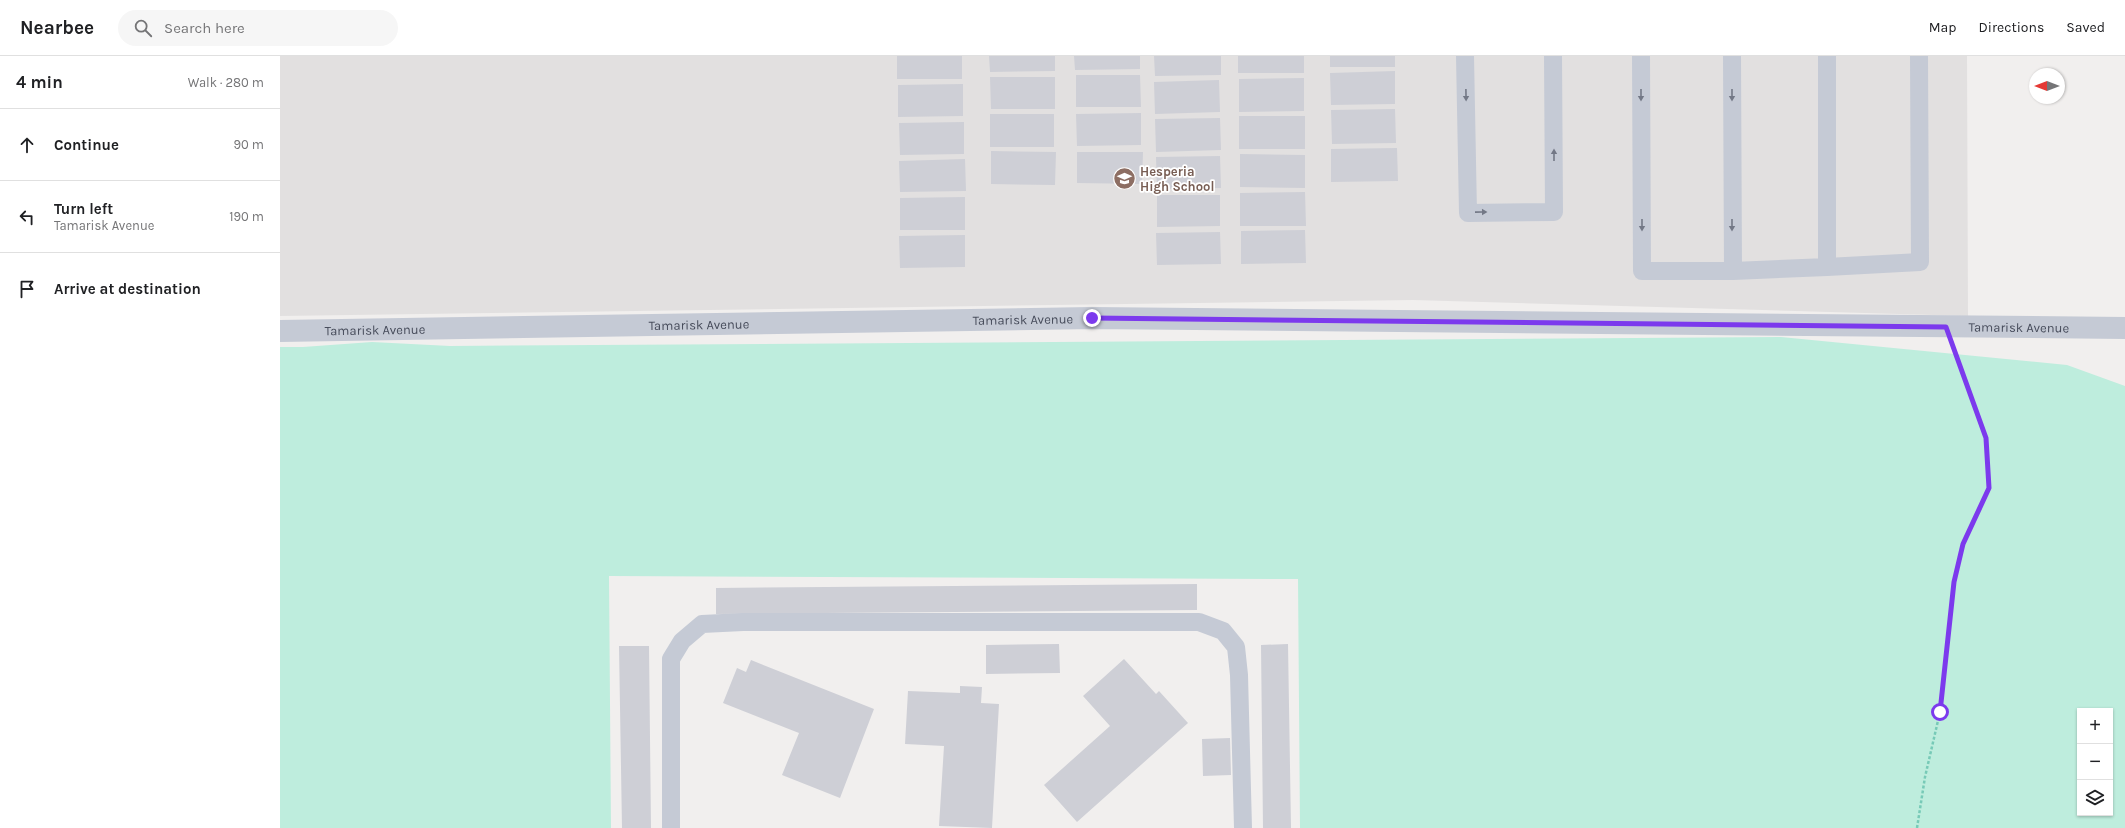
<!DOCTYPE html>
<meta charset="utf-8">
<style>
:root{--surface:#fff;--page:#f6f6f6;--text:#202124;--muted:#757577;--line:#e0e0e0}
body{margin:0;font-family:Karla,sans-serif;background:var(--page);color:var(--text)}
.controls{position:absolute;right:12px;bottom:12px;display:grid;overflow:hidden;border-radius:0px;box-shadow:0 1px 3px #0004}
.controls button{width:36px;height:36px;display:grid;place-items:center;padding:0;border:0;border-bottom:1px solid var(--line);background:var(--surface);color:var(--text);font:20px sans-serif}
.compass{position:absolute;left:1749px;top:12px;width:36px;height:36px;border-radius:50%;background:var(--surface);box-shadow:0 1px 3px #0004;rotate:270deg}
.stop{position:absolute;width:12px;height:12px;margin:-9px;border:3px solid #7c3aed;border-radius:50%;background:#fff}
.stop.end{background:#7c3aed;border-color:#fff;box-shadow:0 1px 4px #0008}
.list{margin:0;padding:0;list-style:none}
h2{display:flex;justify-content:space-between;align-items:center;height:52px;margin:0;padding:0 16px;font-size:17px}
h2 small{font-size:13px;font-weight:400;color:var(--muted)}
.list li{display:grid;grid-template-columns:26px 1fr auto;gap:12px;align-items:center;box-sizing:border-box;height:72px;padding:0 16px;border-top:1px solid var(--line)}
.list b{display:block;font-size:15px;white-space:nowrap}
.list p{margin:0;font-size:13px;white-space:nowrap;color:var(--muted)}
.list em{font-size:13px;font-style:normal;color:var(--muted)}
.icon{flex:none;width:22px;height:22px;fill:none;stroke:currentColor;stroke-width:2;stroke-linecap:round;stroke-linejoin:round}
.map{position:relative;flex:none;width:1845px;height:772px;overflow:hidden}
header{display:flex;align-items:center;gap:24px;box-sizing:border-box;height:56px;padding:0 20px;background:var(--surface);border-bottom:1px solid var(--line)}
header strong{font-size:19px}
nav{display:flex;gap:22px;margin-inline-start:auto;font-size:14px}
.search{width:280px;height:36px;background:var(--page);display:flex;align-items:center;gap:10px;box-sizing:border-box;padding:0 14px;border-radius:22px;color:var(--muted);font-size:15px}
main{display:flex}
aside{flex:1;background:var(--surface)}
.map>svg:first-child{display:block}
</style>
<header>
<strong>Nearbee</strong>
<div class="search"><svg class="icon" aria-label="search" viewBox="0 0 24 24"><circle cx="10" cy="10" r="6"/><path d="M15 15l6 6"/></svg>Search here</div>
<nav><a>Map</a><a>Directions</a><a>Saved</a></nav>
</header>
<main>
<aside>
<h2>4 min<small>Walk · 280 m</small></h2>
<ul class="list">
<li><svg class="icon" aria-label="ahead" viewBox="0 0 24 24"><path d="M12 20V5M6 11l6-6 6 6"/></svg><div><b>Continue</b></div><em>90 m</em></li>
<li><svg class="icon" aria-label="left" viewBox="0 0 24 24"><path d="M17 20v-9H6M10 6l-5 5 5 5"/></svg><div><b>Turn left</b><p>Tamarisk Avenue</p></div><em>190 m</em></li>
<li><svg class="icon" aria-label="arrive" viewBox="0 0 24 24"><path d="M6 21V4h12l-3 4 3 4H6"/></svg><div><b>Arrive at destination</b></div></li>
</ul>
</aside>
<div class="map">
<svg width="1845" height="772" viewBox="0 0 1845 772">
<rect width="100%" height="100%" fill="#f1efee"/>
<path fill="#e2e0e0" d="M 0,0 L 1687,0 L 1688,260 L 1133,244 L 0,260 Z"/>
<path fill="#beeddd" fill-rule="evenodd" d="M 1501,281 L 1787,309 L 1845,330 L 1845,772 L 1020,772 L 1018,523 L 329,520 L 331,772 L 0,772 L 0,291 L 23,291 L 92,286 L 170,290 ZM 1800,655 L 1830,655 L 1830,757 L 1800,757 Z"/>
<path fill="#cecfd6" d="M 617,0 L 682,0 L 682,23 L 617,23 Z
M 709,0 L 775,0 L 775,15 L 710,16 Z
M 794,0 L 860,0 L 860,13 L 795,14 Z
M 874,0 L 941,0 L 941,19 L 875,20 Z
M 958,0 L 1024,0 L 1024,17 L 958,17 Z
M 1050,0 L 1115,0 L 1115,11 L 1050,11 Z
M 1115,15 L 1115,48 L 1051,49 L 1050,17 Z
M 796,19 L 860,19 L 861,51 L 796,51 Z
M 710,21 L 775,21 L 775,53 L 711,53 Z
M 1024,22 L 1024,55 L 959,56 L 959,23 Z
M 939,24 L 940,56 L 875,58 L 874,26 Z
M 683,28 L 683,60 L 618,61 L 618,29 Z
M 1115,53 L 1116,87 L 1052,88 L 1051,54 Z
M 861,57 L 861,89 L 797,90 L 796,58 Z
M 710,58 L 774,58 L 774,91 L 710,91 Z
M 959,60 L 1025,60 L 1025,93 L 959,93 Z
M 940,62 L 941,94 L 876,96 L 875,63 Z
M 684,66 L 684,98 L 620,99 L 619,67 Z
M 1117,92 L 1118,125 L 1051,126 L 1051,93 Z
M 711,95 L 776,96 L 775,129 L 711,128 Z
M 797,96 L 863,96 L 862,128 L 797,127 Z
M 960,98 L 1025,99 L 1025,132 L 960,131 Z
M 940,100 L 941,132 L 877,133 L 876,101 Z
M 685,103 L 686,135 L 620,136 L 619,105 Z
M 1025,136 L 1026,170 L 960,170 L 960,137 Z
M 877,139 L 940,139 L 940,170 L 877,171 Z
M 685,141 L 685,174 L 620,174 L 620,142 Z
M 1025,174 L 1026,207 L 961,208 L 961,175 Z
M 940,176 L 941,208 L 877,209 L 876,177 Z
M 685,179 L 685,211 L 620,212 L 619,180 Z
M 917,528 L 917,554 L 436,558 L 436,532 Z
M 779,588 L 780,617 L 706,618 L 706,589 Z
M 1008,588 L 1011,772 L 983,772 L 981,589 Z
M 339,590 L 369,590 L 371,772 L 342,772 Z
M 844,603 L 876,638 L 879,635 L 908,667 L 797,766 L 764,729 L 830,670 L 803,640 Z
M 471,604 L 594,653 L 560,742 L 502,719 L 519,677 L 443,647 L 457,612 L 466,616 Z
M 680,630 L 702,631 L 701,647 L 719,648 L 712,772 L 659,770 L 664,690 L 625,688 L 628,635 L 680,637 Z
M 950,682 L 951,719 L 923,720 L 922,683 Z"/>
<g fill="none" stroke-linecap="round" stroke-linejoin="round">
<path stroke="#77cab7" stroke-width="2.5" stroke-dasharray="3 2" stroke-linecap="butt" d="M 1637,772 L 1645,721 L 1660,656 L 1674,526 L 1683,488 L 1709,432 L 1706,382 L 1676,297"/>
<path stroke="#c5cad5" stroke-width="18" d="M 1185,0 L 1188,157 L 1274,156 L 1273,0
M 1361,0 L 1362,215 L 1453,215 L 1547,211 L 1547,0
M 1452,0 L 1453,215
M 1547,211 L 1640,206 L 1639,0
M 391,772 L 391,603 L 402,585 L 422,568 L 463,566 L 919,566 L 943,575 L 956,591 L 959,619 L 963,772"/>
<path stroke="#c5cad5" stroke-width="22" id="s1" d="M 0,275 L 812,262 L 1845,272"/>
</g>
<defs><path id="oneway-solid" d="M-6-.8H1V-3.2L6.5 0L1 3.2V.8H-6Z"/></defs>
<g fill="#737886">
<use href="#oneway-solid" transform="translate(1186 39) rotate(89)"/>
<use href="#oneway-solid" transform="translate(1361 39) rotate(90)"/>
<use href="#oneway-solid" transform="translate(1452 39) rotate(90)"/>
<use href="#oneway-solid" transform="translate(1274 99) rotate(-90)"/>
<use href="#oneway-solid" transform="translate(1201 156) rotate(-1)"/>
<use href="#oneway-solid" transform="translate(1362 169) rotate(90)"/>
<use href="#oneway-solid" transform="translate(1452 169) rotate(90)"/>
</g>
<g fill="none" stroke-linecap="round" stroke-linejoin="round">
<path stroke="#7c3aed" stroke-width="5" d="M 812,262 L 1666,271 L 1706,382 L 1709,432 L 1683,488 L 1674,526 L 1660,656"/>
</g>
<defs>
<symbol id="school-disc" viewBox="-11 -11 22 22"><circle r="9.5" fill="#8d6e63" stroke="#fff"/><path d="M0-5L7-2L0 1L-7-2ZM-4 1L0 2.5L4 1V4Q0 6-4 4Z" fill="#fff"/></symbol>
</defs>
<g fill-rule="evenodd">
<use href="#school-disc" x="832" y="110" width="25" height="25"/>
</g>
<g text-anchor="middle" dominant-baseline="central" stroke-width="3.5" stroke-linejoin="round" paint-order="stroke">
<g font-size="13" font-weight="bold" fill="#785e54" stroke="#fff" text-anchor="start">
<text x="860" y="115">Hesperia<tspan x="860" dy="15">High School</tspan></text>
</g>
<g font-size="13" fill="#474c5b" stroke="#fff">
<text stroke="none"><textPath href="#s1" startOffset="743">Tamarisk Avenue</textPath></text>
<text stroke="none"><textPath href="#s1" startOffset="419">Tamarisk Avenue</textPath></text>
<text stroke="none"><textPath href="#s1" startOffset="1739">Tamarisk Avenue</textPath></text>
<text stroke="none"><textPath href="#s1" startOffset="95">Tamarisk Avenue</textPath></text>
</g>
</g>
</svg>
<div class="controls">
<button>+</button>
<button>−</button>
<button><svg class="icon" aria-label="layers" viewBox="0 0 24 24"><path d="M12 4l9 5-9 5-9-5zM3 14l9 5 9-5"/></svg></button>
</div>
<svg class="compass" viewBox="-18 -18 36 36"><path d="M0-13l5 13h-10z" fill="#e53935"/><path d="M0 13l5-13h-10z" fill="#757577"/></svg>
<div class="stop" style="left:1660px;top:656px"></div>
<div class="stop end" style="left:812px;top:262px"></div>
</div>
</main>
